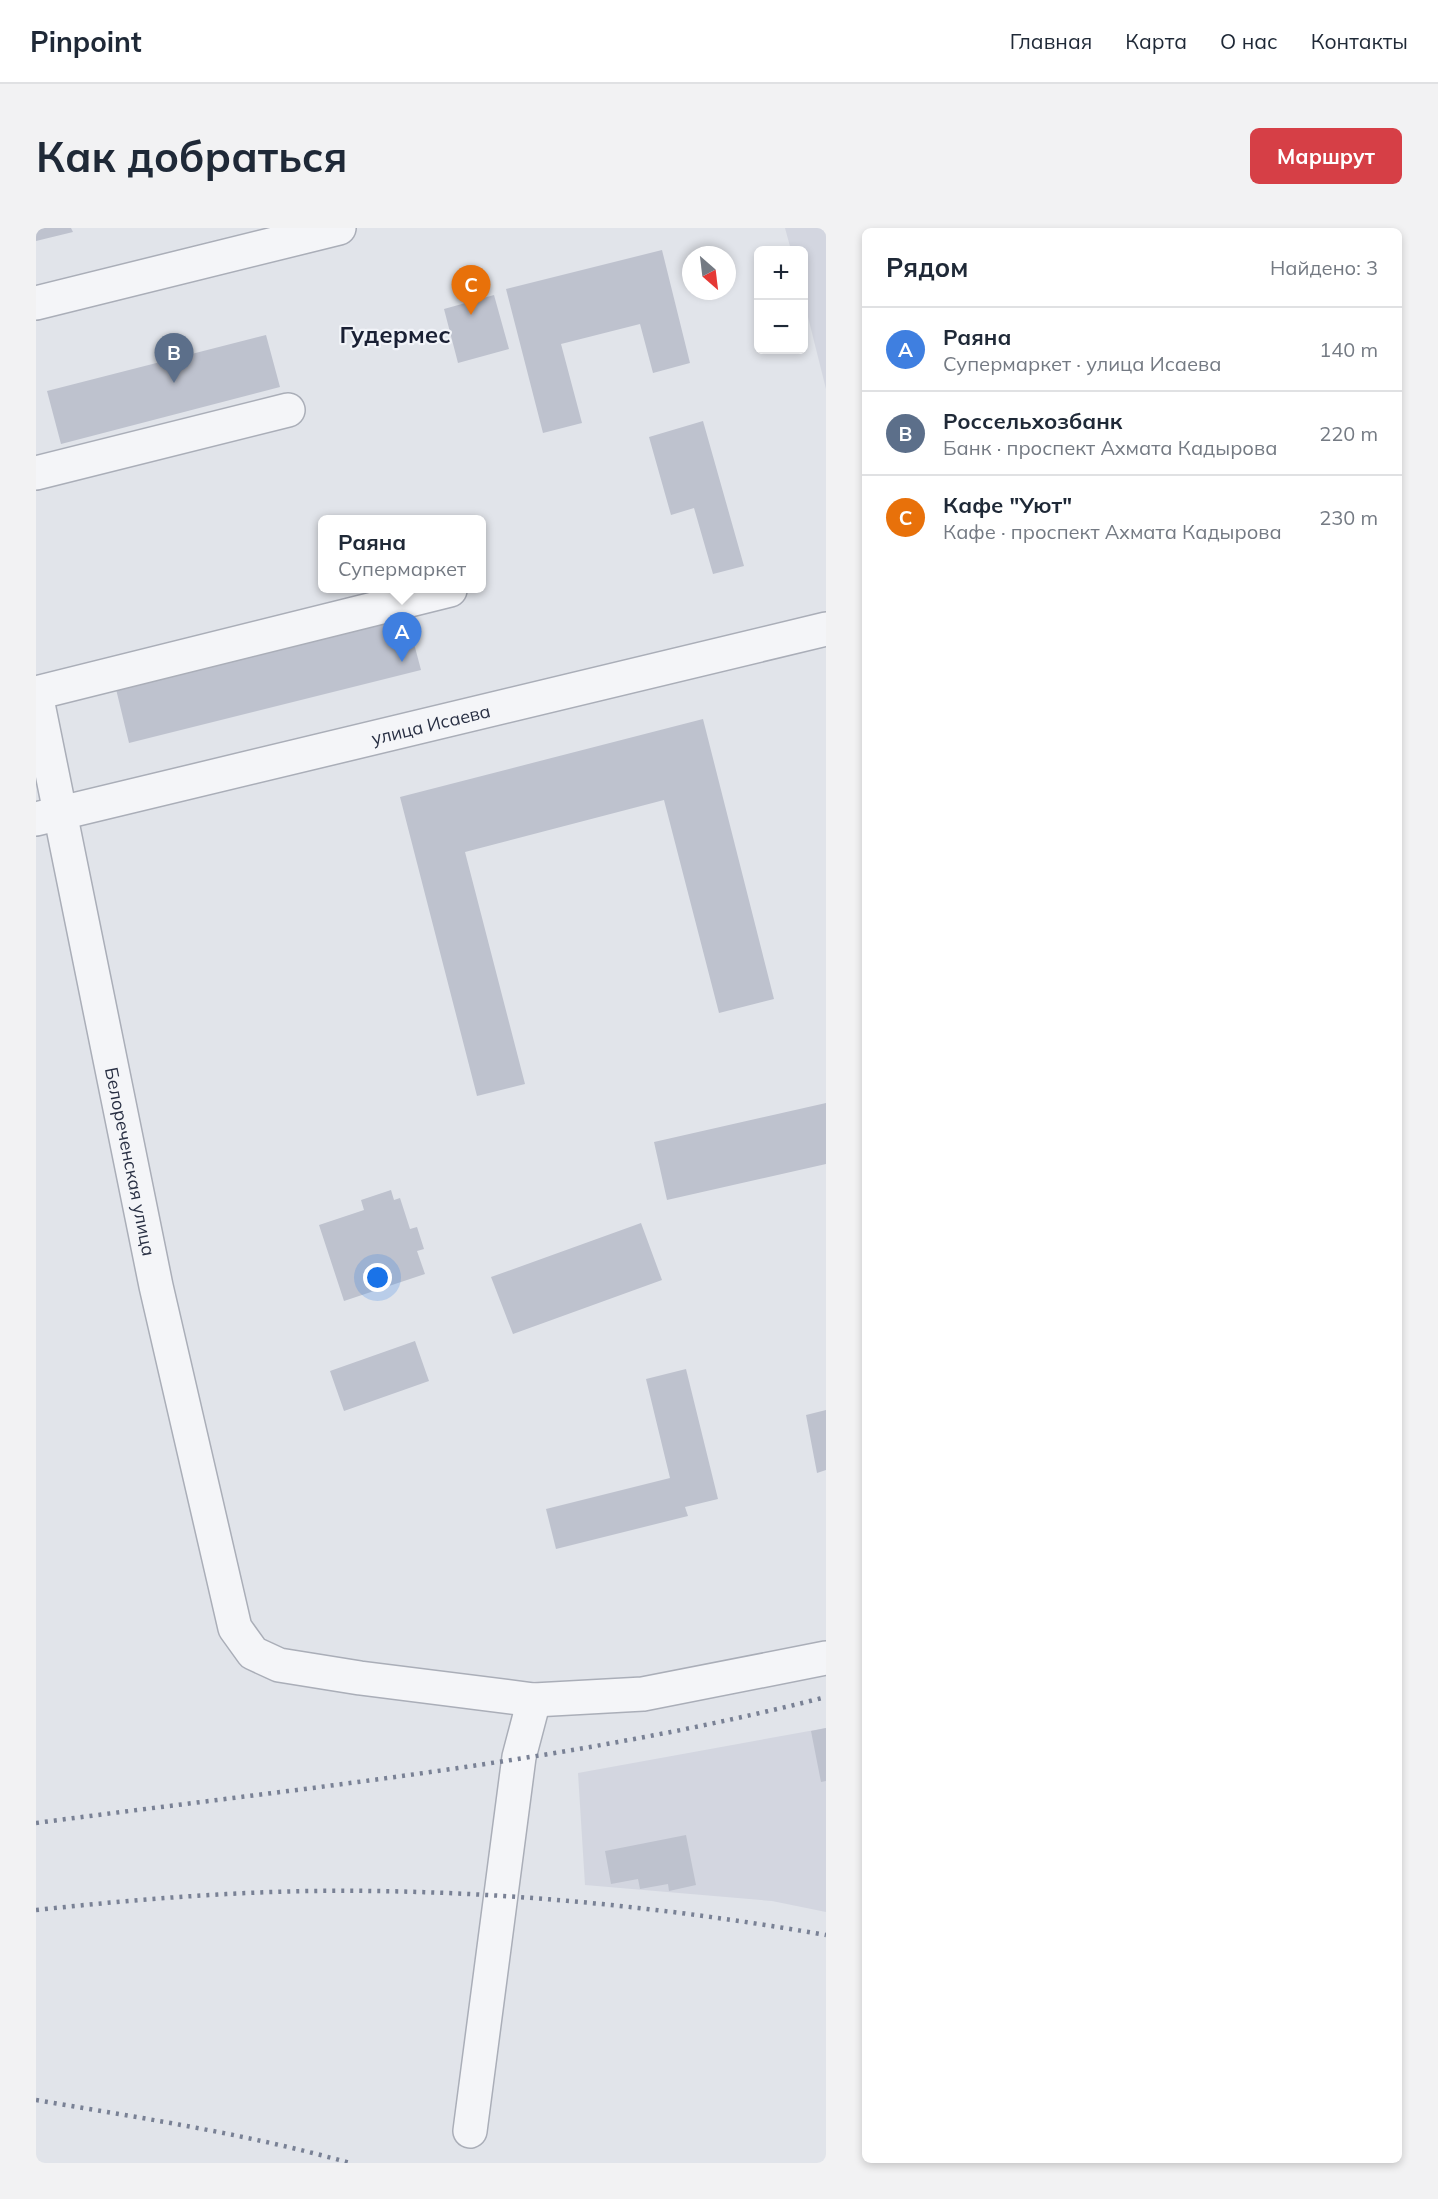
<!DOCTYPE html>
<html lang="ru">
<meta charset="utf-8">
<style>
:root{--surface:#fff;--page:#f2f2f3;--text:#1f2937;--muted:#747a83;--line:#e0e1e3;--accent:#d63f46}
body{margin:0;font-family:Mulish,sans-serif;background:var(--page);color:var(--text)}
.controls{position:absolute;right:18px;top:18px;display:grid;overflow:hidden;border-radius:9px;box-shadow:0 3px 9px #0003}
.controls button{width:54px;height:54px;display:grid;place-items:center;padding:0;border:0;border-bottom:2px solid var(--line);background:var(--surface);color:var(--text);font:30px sans-serif}
.compass{position:absolute;left:646px;top:18px;width:54px;height:54px;border-radius:50%;background:var(--surface);box-shadow:0 3px 9px #0003;rotate:152deg}
.you{position:absolute;left:342px;top:1050px;width:21px;height:21px;margin:-15px;border:4px solid #fff;border-radius:50%;background:#1a73e8;box-shadow:0 0 0 9px #1a73e833}
.badge{display:grid;place-items:center;width:39px;height:39px;border-radius:50%;background:var(--accent);color:#fff;font-size:20px;font-weight:700}
.pin{position:absolute;translate:-50% -50px;filter:drop-shadow(0 2px 3px #0008)}
.pin::after{content:'';position:absolute;top:32px;width:21px;height:18px;background:inherit;clip-path:polygon(0 0,100% 0,50% 100%)}
.popup{position:absolute;left:282px;top:287px;width:168px;height:78px;box-sizing:border-box;display:grid;place-content:center;border-radius:9px;background:var(--surface);filter:drop-shadow(0 2px 4px #0005);font-size:20px;white-space:nowrap;color:var(--muted)}
.popup b{font-size:22px;color:var(--text)}
.popup::after{content:'';position:absolute;left:50%;top:100%;margin-left:-12px;border:12px solid transparent;border-top-color:var(--surface)}
.list{margin:0;padding:0;list-style:none}
h2{display:flex;justify-content:space-between;align-items:center;height:78px;margin:0;padding:0 24px;font-size:26px}
h2 small{font-size:20px;font-weight:400;color:var(--muted)}
.list li{display:grid;grid-template-columns:39px 1fr auto;gap:18px;align-items:center;box-sizing:border-box;height:84px;padding:0 24px;border-top:2px solid var(--line)}
.list b{display:block;font-size:22px;white-space:nowrap}
.list p{margin:0;font-size:20px;white-space:nowrap;color:var(--muted)}
.list em{font-size:20px;font-style:normal;color:var(--muted)}
.map{position:relative;flex:none;width:790px;height:1935px;overflow:hidden;border-radius:9px}
header{display:flex;align-items:center;gap:36px;box-sizing:border-box;height:84px;padding:0 30px;background:var(--surface);border-bottom:2px solid var(--line)}
header strong{font-size:28px}
nav{display:flex;gap:33px;margin-inline-start:auto;font-size:21px}
.intro{display:flex;align-items:center;justify-content:space-between;box-sizing:border-box;height:144px;padding:0 36px}
h1{margin:0;font-size:42px}
.button{padding:15px 27px;border-radius:9px;background:var(--accent);color:#fff;font-size:21px;font-weight:700}
main{display:flex;gap:36px;padding:0 36px}
aside{flex:1;background:var(--surface);border-radius:9px;box-shadow:0 3px 9px #0003}
.map>svg:first-child{display:block}
</style>
<header>
<strong>Pinpoint</strong>
<nav><a>Главная</a><a>Карта</a><a>О нас</a><a>Контакты</a></nav>
</header>
<div class="intro"><h1>Как добраться</h1><a class="button">Маршрут</a></div>
<main>
<div class="map">
<svg width="790" height="1935" viewBox="0 0 790 1935">
<rect width="100%" height="100%" fill="#e1e4ea"/>
<path fill="#d3d6e0" d="M 749,0 L 790,0 L 790,161 L 768,73 L 768,22 L 755,22 Z
M 790,1500 L 790,1684 L 736,1673 L 549,1657 L 542,1545 Z"/>
<path fill="#bec2ce" d="M 8,0 L 35,0 L 37,4 L 0,13 L 0,2 Z
M 626,22 L 654,135 L 617,145 L 604,96 L 525,116 L 546,195 L 507,205 L 470,61 Z
M 458,67 L 473,121 L 422,135 L 408,81 Z
M 230,107 L 244,159 L 25,216 L 11,163 Z
M 667,193 L 708,338 L 677,346 L 658,280 L 635,287 L 613,209 Z
M 371,389 L 385,442 L 93,515 L 80,461 Z
M 667,491 L 738,771 L 683,785 L 628,572 L 429,624 L 489,856 L 441,868 L 364,569 Z
M 790,875 L 790,936 L 631,972 L 618,914 Z
M 355,962 L 358,972 L 364,970 L 374,1001 L 381,999 L 388,1021 L 381,1023 L 389,1046 L 308,1073 L 283,997 L 328,982 L 325,972 Z
M 605,995 L 626,1052 L 477,1106 L 455,1049 Z
M 379,1113 L 393,1153 L 308,1183 L 294,1143 Z
M 650,1141 L 682,1271 L 649,1279 L 652,1288 L 520,1321 L 510,1281 L 634,1250 L 610,1151 Z
M 790,1182 L 790,1242 L 781,1245 L 770,1187 Z
M 790,1500 L 790,1553 L 785,1554 L 775,1503 Z
M 650,1607 L 660,1657 L 633,1663 L 632,1656 L 604,1661 L 602,1651 L 575,1656 L 569,1623 Z"/>
<g fill="none" stroke-linecap="round" stroke-linejoin="round">
<defs>
<g id="minor">
<path d="M 0,75 L 303,0"/>
<path d="M 0,245 L 252,182"/>
<path d="M 0,465 L 414,362"/>
<path id="s1" d="M 0,466 L 120,1058 L 199,1400 L 217,1425 L 243,1437 L 324,1450 L 498,1472 L 607,1466 L 790,1430"/>
<path id="s2" d="M 0,591 L 790,401"/>
<path d="M 434,1903 L 483,1529 L 498,1472"/>
</g>
</defs>
<use href="#minor" stroke="#aaaeb8" stroke-width="36"/>
<use href="#minor" stroke="#f4f5f8" stroke-width="33"/>
<path stroke="#798195" stroke-width="4.5" stroke-dasharray="3 6" stroke-linecap="butt" d="M 0,1595 C 264,1560 532,1535 790,1469
M 0,1682 C 112,1670 226,1661 339,1663 C 490,1665 641,1681 790,1707
M 0,1872 C 105,1890 212,1906 314,1935"/>
</g>
<g text-anchor="middle" dominant-baseline="central" stroke-width="4.5" stroke-linejoin="round" paint-order="stroke">
<g font-size="18" fill="#282f43" stroke="#f1f3f8">
<text stroke="none"><textPath href="#s2" startOffset="406">улица Исаева</textPath></text>
<text stroke="none"><textPath href="#s1" startOffset="477">Белореченская улица</textPath></text>
</g>
<g font-size="24" font-weight="bold" fill="#1a2034" stroke="#f1f3f8">
<text x="359" y="106">Гудермес</text>
</g>
</g>
</svg>
<div class="controls">
<button>+</button>
<button>−</button>
</div>
<svg class="compass" viewBox="-18 -18 36 36"><path d="M0-13l5 13h-10z" fill="#e53935"/><path d="M0 13l5-13h-10z" fill="#747a83"/></svg>
<div class="you"></div>
<div class="pin badge" style="left:366px;top:434px;background:#3f7fe0">A</div>
<div class="popup"><b>Раяна</b>Супермаркет</div>
<div class="pin badge" style="left:138px;top:155px;background:#5c6f8a">B</div>
<div class="pin badge" style="left:435px;top:87px;background:#e8710a">C</div>
</div>
<aside>
<h2>Рядом<small>Найдено: 3</small></h2>
<ul class="list">
<li><span class="badge" style="background:#3f7fe0">A</span><div><b>Раяна</b><p>Супермаркет · улица Исаева</p></div><em>140 m</em></li>
<li><span class="badge" style="background:#5c6f8a">B</span><div><b>Россельхозбанк</b><p>Банк · проспект Ахмата Кадырова</p></div><em>220 m</em></li>
<li><span class="badge" style="background:#e8710a">C</span><div><b>Кафе &quot;Уют&quot;</b><p>Кафе · проспект Ахмата Кадырова</p></div><em>230 m</em></li>
</ul>
</aside>
</main>
